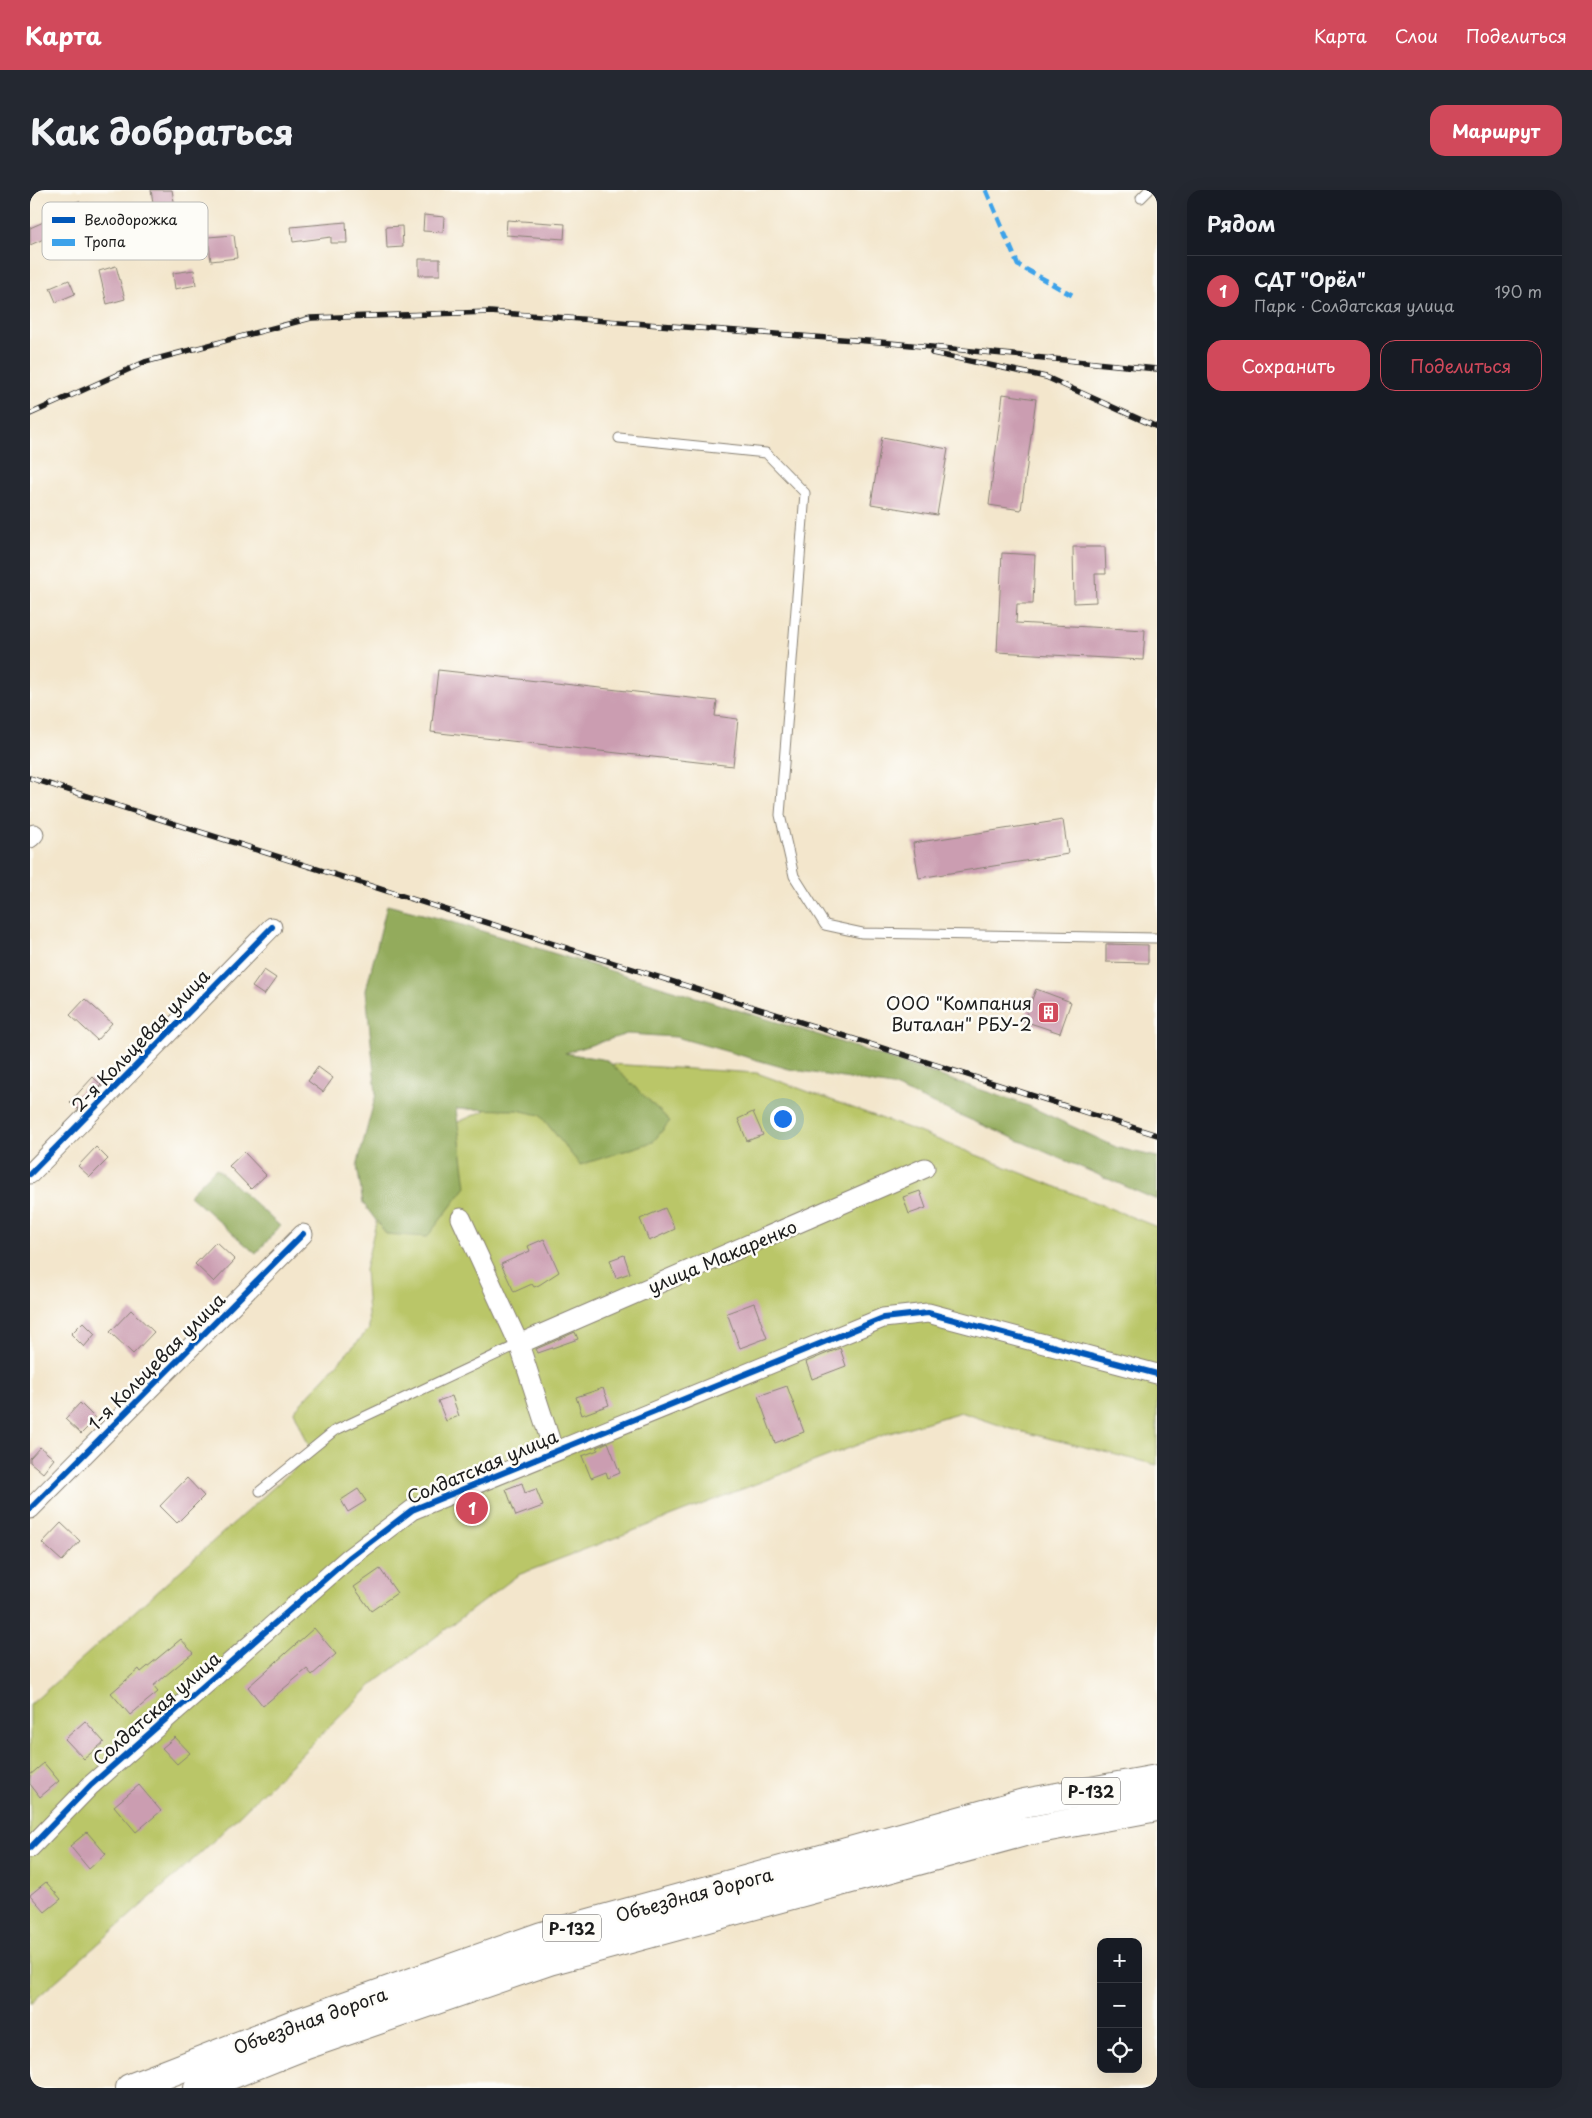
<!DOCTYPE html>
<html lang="ru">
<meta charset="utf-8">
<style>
:root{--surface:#171b24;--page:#242831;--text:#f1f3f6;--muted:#9ea1a6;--line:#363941;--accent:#d1495b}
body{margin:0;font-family:"Playpen Sans",sans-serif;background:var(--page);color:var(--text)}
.controls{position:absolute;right:15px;bottom:15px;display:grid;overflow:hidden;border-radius:10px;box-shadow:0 5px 20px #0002}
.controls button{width:45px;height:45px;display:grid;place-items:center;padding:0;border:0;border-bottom:1px solid var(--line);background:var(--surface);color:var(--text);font:25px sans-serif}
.you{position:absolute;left:752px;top:928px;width:18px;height:18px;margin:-12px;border:4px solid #fff;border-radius:50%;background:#1a73e8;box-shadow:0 0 0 8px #1a73e833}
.badge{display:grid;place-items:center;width:32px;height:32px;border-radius:50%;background:var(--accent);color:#fff;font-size:16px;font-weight:700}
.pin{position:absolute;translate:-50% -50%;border:2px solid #fff;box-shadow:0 1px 5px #0006}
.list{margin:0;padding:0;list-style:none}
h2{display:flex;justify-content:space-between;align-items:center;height:65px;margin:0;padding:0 20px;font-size:21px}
h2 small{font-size:16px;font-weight:400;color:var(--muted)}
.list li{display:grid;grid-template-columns:32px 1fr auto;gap:15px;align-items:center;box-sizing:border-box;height:70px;padding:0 20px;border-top:1px solid var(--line)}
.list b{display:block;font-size:19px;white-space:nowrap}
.list p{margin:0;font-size:16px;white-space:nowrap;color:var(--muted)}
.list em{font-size:16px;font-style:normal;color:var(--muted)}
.actions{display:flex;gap:10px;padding:15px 20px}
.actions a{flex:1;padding:11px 0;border:1px solid var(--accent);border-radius:15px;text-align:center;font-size:18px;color:var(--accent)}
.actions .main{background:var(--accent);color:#fff}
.icon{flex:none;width:28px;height:28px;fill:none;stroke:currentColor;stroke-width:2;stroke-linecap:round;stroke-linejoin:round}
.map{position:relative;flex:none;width:1127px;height:1898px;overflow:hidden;border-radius:15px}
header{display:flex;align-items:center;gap:30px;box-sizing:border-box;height:70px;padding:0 25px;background:var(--accent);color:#fff}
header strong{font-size:24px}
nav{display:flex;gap:28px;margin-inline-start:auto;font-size:18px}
.intro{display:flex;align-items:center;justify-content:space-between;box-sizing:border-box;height:120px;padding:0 30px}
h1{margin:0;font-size:35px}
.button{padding:12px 22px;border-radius:15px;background:var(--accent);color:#fff;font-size:18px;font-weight:700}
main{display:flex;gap:30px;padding:0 30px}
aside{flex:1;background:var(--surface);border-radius:15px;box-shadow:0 5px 20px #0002}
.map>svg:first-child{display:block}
</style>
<header>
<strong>Карта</strong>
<nav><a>Карта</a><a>Слои</a><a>Поделиться</a></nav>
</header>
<div class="intro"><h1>Как добраться</h1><a class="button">Маршрут</a></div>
<main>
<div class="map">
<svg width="1127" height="1898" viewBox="0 0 1127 1898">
<rect width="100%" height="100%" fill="#fdfcf7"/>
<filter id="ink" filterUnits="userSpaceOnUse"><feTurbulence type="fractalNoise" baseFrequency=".02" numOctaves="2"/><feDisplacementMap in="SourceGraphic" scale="10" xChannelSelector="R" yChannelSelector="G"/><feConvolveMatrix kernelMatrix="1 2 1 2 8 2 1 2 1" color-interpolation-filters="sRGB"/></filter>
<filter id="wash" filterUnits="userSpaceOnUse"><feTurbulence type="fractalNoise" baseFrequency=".0096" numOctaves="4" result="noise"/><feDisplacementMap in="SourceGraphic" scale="20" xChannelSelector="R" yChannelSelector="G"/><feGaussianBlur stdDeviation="1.12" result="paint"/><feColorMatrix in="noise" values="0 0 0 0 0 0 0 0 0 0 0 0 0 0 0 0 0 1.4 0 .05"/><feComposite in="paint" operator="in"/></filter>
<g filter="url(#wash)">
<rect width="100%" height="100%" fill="#f3e6cc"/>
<path fill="#bac667" stroke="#6b7142" d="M 563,873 L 727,883 L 886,941 L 1127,1037 L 1127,1275 L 981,1239 L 931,1222 L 856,1244 L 488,1385 L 343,1494 L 173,1661 L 0,1814 L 0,1515 L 282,1263 L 264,1221 L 339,1139 L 335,1080 L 353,1002 L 369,958 Z"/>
<path fill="#93ab5c" stroke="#58643c" d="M 357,715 L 416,730 L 795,847 L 999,916 L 1088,958 L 1127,967 L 1127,1010 L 862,896 L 759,879 L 646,847 L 597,844 L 535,863 L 577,870 L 640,931 L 623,952 L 550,975 L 510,925 L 487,920 L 426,919 L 436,997 L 397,1047 L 356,1044 L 333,1013 L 327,976 L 346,904 L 336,800 Z
M 186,978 L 250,1036 L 226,1064 L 159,1005 Z"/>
<g id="blocks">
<path fill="#cb9db1" d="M 121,0 L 142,0 L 150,45 L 129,49 Z
M 49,11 L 51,16 L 58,13 L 64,27 L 0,55 L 0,38 L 36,22 L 34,17 Z
M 394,25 L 414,27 L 413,42 L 393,41 Z
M 477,30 L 535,34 L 534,49 L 476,45 Z
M 316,32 L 317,53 L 301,53 L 301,47 L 263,52 L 261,37 Z
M 372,36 L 373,57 L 357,58 L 356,37 Z
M 204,45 L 207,68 L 181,71 L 178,47 Z
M 389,69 L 410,69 L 410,85 L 389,85 Z
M 86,76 L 95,109 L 77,114 L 69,81 Z
M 164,80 L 166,95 L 145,99 L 143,83 Z
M 39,90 L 45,104 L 26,112 L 20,98 Z
M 973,204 L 1006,209 L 991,320 L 959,315 Z
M 852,247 L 918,259 L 907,325 L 841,314 Z
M 1043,357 L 1075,357 L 1076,384 L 1065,384 L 1066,412 L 1044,413 Z
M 972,363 L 1005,365 L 1003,414 L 987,414 L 986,433 L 1115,440 L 1113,470 L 967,462 Z
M 408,480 L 687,511 L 685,526 L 708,529 L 703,576 L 401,542 Z
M 1033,630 L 1038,664 L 889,688 L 883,653 Z
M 1076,754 L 1118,755 L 1118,773 L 1076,772 Z
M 234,780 L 246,788 L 234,805 L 222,797 Z
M 1006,799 L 1041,812 L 1030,843 L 994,831 Z
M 55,809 L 82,833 L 67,850 L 40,825 Z
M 288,877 L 303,888 L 293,902 L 278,891 Z
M 63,887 L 71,895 L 48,919 L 40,912 Z
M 723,922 L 733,945 L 717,951 L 708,929 Z
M 66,957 L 78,969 L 60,987 L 48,976 Z
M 214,962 L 236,985 L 221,999 L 199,976 Z
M 890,1001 L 896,1018 L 879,1024 L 873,1007 Z
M 635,1018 L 645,1039 L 619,1051 L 610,1029 Z
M 514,1049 L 529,1082 L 509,1095 L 504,1097 L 502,1094 L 484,1102 L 471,1074 L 500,1061 L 498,1056 Z
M 186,1052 L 205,1070 L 184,1092 L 165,1074 Z
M 594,1065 L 600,1083 L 586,1088 L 580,1070 Z
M 724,1113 L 737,1148 L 710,1158 L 697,1123 Z
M 101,1120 L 124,1142 L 103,1164 L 80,1142 Z
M 53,1132 L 65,1144 L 54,1157 L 41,1144 Z
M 545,1142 L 548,1149 L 508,1163 L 506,1159 Z
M 810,1158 L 816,1176 L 782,1189 L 776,1172 Z
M 757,1196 L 774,1242 L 745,1253 L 728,1206 Z
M 573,1198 L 579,1215 L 552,1225 L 546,1207 Z
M 422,1206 L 429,1226 L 416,1231 L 408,1211 Z
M 50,1213 L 66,1229 L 51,1244 L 35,1229 Z
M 578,1252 L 590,1283 L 578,1288 L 576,1282 L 561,1288 L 552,1266 L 568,1260 L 567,1257 Z
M 10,1257 L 24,1269 L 13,1283 L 0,1272 L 0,1268 Z
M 157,1288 L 174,1306 L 147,1333 L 130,1316 Z
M 492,1293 L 495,1303 L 506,1299 L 513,1316 L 486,1326 L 476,1299 Z
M 328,1299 L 336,1311 L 318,1322 L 311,1310 Z
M 31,1333 L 50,1351 L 32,1371 L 12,1353 Z
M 350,1379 L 367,1403 L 341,1421 L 324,1397 Z
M 284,1438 L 306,1464 L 282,1485 L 277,1479 L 233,1516 L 218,1497 Z
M 151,1449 L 163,1463 L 123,1496 L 128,1502 L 100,1525 L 81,1503 L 109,1479 L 111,1482 Z
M 55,1531 L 74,1552 L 54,1569 L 35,1549 Z
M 145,1547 L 160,1563 L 147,1574 L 132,1558 Z
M 14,1573 L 29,1591 L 10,1607 L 0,1594 L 0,1585 Z
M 109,1595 L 131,1621 L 106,1642 L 84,1616 Z
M 57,1642 L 76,1664 L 59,1679 L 40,1656 Z
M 16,1692 L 31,1709 L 15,1722 L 0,1705 Z"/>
</g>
</g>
<g filter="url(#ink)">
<use href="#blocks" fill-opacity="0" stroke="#888174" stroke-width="1"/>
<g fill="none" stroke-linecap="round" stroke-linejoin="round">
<defs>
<path id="service" d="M 1111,8 L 1119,0
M 589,248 L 736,263 L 775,303 L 750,625 L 764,686 L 795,735 L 832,743 L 1127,748
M 230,1301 L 304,1241 L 489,1154"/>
<path id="minor" d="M 0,648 L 4,644
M 0,984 L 242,737
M 431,1028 L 489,1154 L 524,1262
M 489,1154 L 895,978
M 0,1319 L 273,1044
M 0,1658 L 61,1595 L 319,1368 L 382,1320 L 853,1128 L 898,1123 L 1127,1184"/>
<path id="trunk" d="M 100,1898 L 264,1834 L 512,1746 L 994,1613 L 1127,1589
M 168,1898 L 276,1855 L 519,1771 L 998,1641 L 1127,1617"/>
</defs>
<use href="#service" stroke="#888174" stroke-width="11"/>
<use href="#minor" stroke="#888174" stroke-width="21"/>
<use href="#trunk" stroke="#888174" stroke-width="30"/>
<use href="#service" stroke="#fff" stroke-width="9"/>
<use href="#minor" stroke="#fff" stroke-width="19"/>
<use href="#trunk" stroke="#fff" stroke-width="28"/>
<defs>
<path id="rail" d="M 902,163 L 1016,187 L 1127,237
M 0,224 L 115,172 L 281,128 L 460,122 L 850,152 L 1127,179
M 0,588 L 1127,945"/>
</defs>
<use href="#rail" stroke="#1c1c1c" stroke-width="5.5"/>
<use href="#rail" stroke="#fdfcf7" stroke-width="4" stroke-dasharray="11" stroke-linecap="butt"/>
<path stroke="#3da2ea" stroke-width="5" stroke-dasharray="10 5" stroke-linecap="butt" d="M 956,0 L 988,75 L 1042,105"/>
<defs>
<path id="cycleway" d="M 0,984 L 242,737
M 0,1319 L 273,1044
M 0,1658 L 61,1595 L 319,1368 L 382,1320 L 853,1128 L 898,1123 L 1127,1184"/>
</defs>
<use href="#cycleway" stroke="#fdfcf7" stroke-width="9"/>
<use href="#cycleway" stroke="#0057b8" stroke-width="6"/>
</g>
</g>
<defs>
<symbol id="building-square" viewBox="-11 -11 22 22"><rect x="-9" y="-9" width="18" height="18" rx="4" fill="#d1495b" stroke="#fdfcf7"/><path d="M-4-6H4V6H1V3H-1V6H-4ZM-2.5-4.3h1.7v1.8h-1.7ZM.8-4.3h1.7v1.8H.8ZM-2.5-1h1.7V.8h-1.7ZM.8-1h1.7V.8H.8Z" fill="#fff"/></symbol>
</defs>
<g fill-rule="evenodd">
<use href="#building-square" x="1006" y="810" width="25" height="25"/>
</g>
<g text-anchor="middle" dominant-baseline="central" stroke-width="5" stroke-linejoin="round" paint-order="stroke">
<g fill="#fdfcf7" stroke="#605f5e" stroke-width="1">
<rect x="1032" y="1587.5" width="58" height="27" rx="4"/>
<rect x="513" y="1724.5" width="58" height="27" rx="4"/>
</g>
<g font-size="16" font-weight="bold" fill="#1c1c1c">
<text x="1061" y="1601">Р-132</text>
<text x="542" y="1738">Р-132</text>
</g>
<g font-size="18" fill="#1c1c1c" stroke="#fdfcf7" text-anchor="end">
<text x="1002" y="812">ООО "Компания<tspan x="1002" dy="21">Виталан" РБУ-2</tspan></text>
</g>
<g font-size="18" fill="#1c1c1c" stroke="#fdfcf7">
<text transform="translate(110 850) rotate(-46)">2-я Кольцевая улица</text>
<text transform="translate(692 1066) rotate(-23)">улица Макаренко</text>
<text transform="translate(126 1171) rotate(-45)">1-я Кольцевая улица</text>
<text transform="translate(452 1276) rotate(-23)">Солдатская улица</text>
<text transform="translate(126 1518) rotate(-41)">Солдатская улица</text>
<text transform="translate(664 1704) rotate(-15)">Объездная дорога</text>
<text transform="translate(280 1830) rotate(-20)">Объездная дорога</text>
</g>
</g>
<rect x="12" y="12" width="166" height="58" rx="8" fill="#fdfcf7" stroke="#bab9b5" stroke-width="1"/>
<rect x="22" y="27" width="23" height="6" fill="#0057b8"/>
<rect x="22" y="49" width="23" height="7" fill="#3da2ea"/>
<g font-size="14" fill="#1c1c1c">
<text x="54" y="35">Велодорожка</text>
<text x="54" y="57">Тропа</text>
</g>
</svg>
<div class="controls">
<button>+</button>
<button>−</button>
<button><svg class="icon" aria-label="locate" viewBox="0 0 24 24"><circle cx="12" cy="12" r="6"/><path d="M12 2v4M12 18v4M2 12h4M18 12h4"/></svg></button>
</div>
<div class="you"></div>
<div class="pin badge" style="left:442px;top:1318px">1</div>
</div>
<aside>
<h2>Рядом<small></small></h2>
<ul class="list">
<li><span class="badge">1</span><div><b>СДТ &quot;Орёл&quot;</b><p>Парк · Солдатская улица</p></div><em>190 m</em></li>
</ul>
<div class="actions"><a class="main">Сохранить</a><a>Поделиться</a></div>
</aside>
</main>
